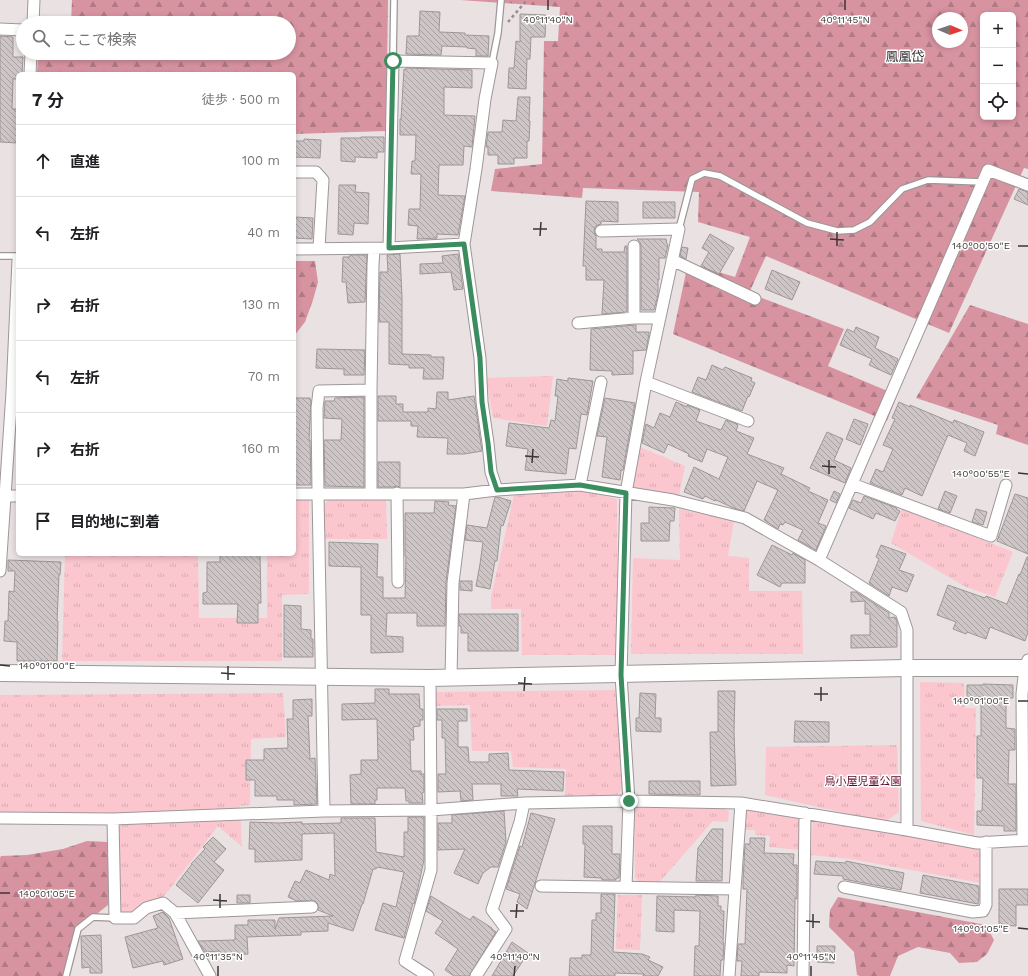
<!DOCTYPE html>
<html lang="ja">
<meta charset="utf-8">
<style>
:root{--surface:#fff;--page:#f6f6f6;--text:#202124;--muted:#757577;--line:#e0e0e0}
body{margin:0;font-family:"Work Sans","Noto Sans JP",sans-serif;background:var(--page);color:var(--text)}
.controls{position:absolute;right:12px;top:12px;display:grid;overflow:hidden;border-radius:6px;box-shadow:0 2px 6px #0003}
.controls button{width:36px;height:36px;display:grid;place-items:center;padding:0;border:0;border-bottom:1px solid var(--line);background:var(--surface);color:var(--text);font:20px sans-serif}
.compass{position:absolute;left:932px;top:12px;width:36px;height:36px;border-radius:50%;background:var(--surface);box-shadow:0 2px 6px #0003;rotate:92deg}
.stop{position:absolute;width:12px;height:12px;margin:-9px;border:3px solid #3b8d5f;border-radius:50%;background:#fff}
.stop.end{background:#3b8d5f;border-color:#fff;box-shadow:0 1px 4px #0008}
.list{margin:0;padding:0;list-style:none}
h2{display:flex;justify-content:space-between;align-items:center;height:52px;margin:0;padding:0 16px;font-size:17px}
h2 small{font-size:13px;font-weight:400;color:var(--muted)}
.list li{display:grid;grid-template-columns:26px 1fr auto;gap:12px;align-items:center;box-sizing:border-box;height:72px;padding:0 16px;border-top:1px solid var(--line)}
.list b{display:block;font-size:15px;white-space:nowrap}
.list em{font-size:13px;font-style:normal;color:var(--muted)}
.icon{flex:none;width:22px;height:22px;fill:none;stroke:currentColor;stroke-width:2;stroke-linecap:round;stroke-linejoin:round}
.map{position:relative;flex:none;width:1028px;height:976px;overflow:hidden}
.search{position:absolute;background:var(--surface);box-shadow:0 2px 6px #0003;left:16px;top:16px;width:280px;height:44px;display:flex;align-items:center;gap:10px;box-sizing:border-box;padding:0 14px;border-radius:22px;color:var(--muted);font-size:15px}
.panel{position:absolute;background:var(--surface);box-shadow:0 2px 6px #0003;left:16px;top:72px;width:280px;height:484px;border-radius:6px}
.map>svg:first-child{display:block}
</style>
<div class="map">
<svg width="1028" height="976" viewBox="0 0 1028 976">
<defs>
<pattern id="grass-tufts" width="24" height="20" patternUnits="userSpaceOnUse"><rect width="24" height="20" fill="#fcc6cf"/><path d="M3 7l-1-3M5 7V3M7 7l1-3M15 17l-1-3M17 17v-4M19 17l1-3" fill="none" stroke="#d9abb2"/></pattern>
<pattern id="forest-firs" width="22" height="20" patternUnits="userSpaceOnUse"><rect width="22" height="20" fill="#d893a1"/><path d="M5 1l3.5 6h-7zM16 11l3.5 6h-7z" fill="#b07984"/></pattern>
<pattern id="building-back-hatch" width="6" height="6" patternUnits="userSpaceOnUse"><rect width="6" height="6" fill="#cdc5c6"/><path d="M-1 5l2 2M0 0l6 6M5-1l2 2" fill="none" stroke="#a7a1a2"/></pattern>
</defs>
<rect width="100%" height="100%" fill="#e9e1e2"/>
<path fill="url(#grass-tufts)" d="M 553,376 L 547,426 L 493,418 L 486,378 Z
M 640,447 L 685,466 L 679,496 L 632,488 Z
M 580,489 L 617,499 L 617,655 L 522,655 L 521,609 L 491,609 L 491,597 L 514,495 L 535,490 Z
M 294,499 L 309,499 L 309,594 L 282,595 L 282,661 L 62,661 L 65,554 L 198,554 L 199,618 L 267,618 L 267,554 L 294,554 Z
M 329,500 L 386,500 L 387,539 L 322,539 L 321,506 Z
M 902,508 L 1013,552 L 995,597 L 966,587 L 891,543 Z
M 679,509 L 734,521 L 728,556 L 749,558 L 749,591 L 802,591 L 803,654 L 631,654 L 633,558 L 680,560 Z
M 920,682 L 964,683 L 965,708 L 976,708 L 974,835 L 921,821 Z
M 620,690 L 622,790 L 614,798 L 565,797 L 566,769 L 513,767 L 511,751 L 472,751 L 470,705 L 434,706 L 434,692 Z
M 283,693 L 286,737 L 251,739 L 250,805 L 240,806 L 242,847 L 218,826 L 162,899 L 142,904 L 132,914 L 119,914 L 117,815 L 0,814 L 0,695 Z
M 897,745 L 899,812 L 885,822 L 765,795 L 766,747 Z
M 642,805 L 723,807 L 729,812 L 728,822 L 713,821 L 657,885 L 640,884 L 635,877 L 634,812 Z
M 746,808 L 800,819 L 799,850 L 769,847 L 770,836 L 755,835 L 755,830 L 742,830 Z
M 813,819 L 980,847 L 981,883 L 851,859 L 811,855 Z
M 618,895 L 642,895 L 640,950 L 616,949 Z"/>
<path fill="url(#forest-firs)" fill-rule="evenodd" d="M 72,0 L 388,0 L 386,131 L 294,134 L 294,74 L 37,74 L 38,53 L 289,53 L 289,23 L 71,23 Z
M 460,0 L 1028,0 L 1028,169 L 1024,168 L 949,333 L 766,256 L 749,293 L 844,329 L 828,366 L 897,395 L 887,421 L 673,334 L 688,263 L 735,277 L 750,237 L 698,222 L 699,192 L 583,188 L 582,198 L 491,191 L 495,169 L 542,164 L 544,41 L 558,41 L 560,7 ZM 983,15 L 1013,15 L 1013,117 L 983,117 ZM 938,18 L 962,18 L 962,42 L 938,42 Z
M 294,261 L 315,261 L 318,282 L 313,300 L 305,322 L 294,336 Z
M 970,305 L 1028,324 L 1028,445 L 996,434 L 998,425 L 916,398 Z
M 87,841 L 108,842 L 108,905 L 78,929 L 66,976 L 0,976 L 0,858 L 1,856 L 27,855 L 63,849 Z
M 838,897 L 986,925 L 994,940 L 987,954 L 977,962 L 959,963 L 950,953 L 918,947 L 898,956 L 890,976 L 860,976 L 857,975 L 854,952 L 829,927 L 830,910 Z"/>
<path fill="#fcc6cf" d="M 847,749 L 847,764 L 815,764 L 814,750 Z"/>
<path fill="url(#building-back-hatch)" stroke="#9e9697" d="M 420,11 L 440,12 L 439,32 L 465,33 L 465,35 L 489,36 L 488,56 L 476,56 L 476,49 L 467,48 L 467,47 L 442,46 L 441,55 L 406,54 L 407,36 L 419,36 Z
M 520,14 L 546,15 L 545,37 L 531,37 L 530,59 L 527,59 L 526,89 L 508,88 L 509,68 L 514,68 L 516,41 L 520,42 Z
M 0,36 L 13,37 L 13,57 L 23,57 L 22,74 L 18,74 L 18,79 L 13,79 L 12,109 L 18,109 L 18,143 L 0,142 Z
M 406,68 L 472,70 L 472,88 L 444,87 L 444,115 L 475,116 L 472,147 L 464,146 L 463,165 L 439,165 L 438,195 L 465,196 L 458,235 L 437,234 L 437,238 L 417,239 L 418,226 L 408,225 L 409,209 L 420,209 L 421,174 L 411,174 L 412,161 L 415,161 L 416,135 L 400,135 L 400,119 L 401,119 L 404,69 L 406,70 Z
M 518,97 L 530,97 L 529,121 L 530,121 L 529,141 L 527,141 L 527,158 L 514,158 L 514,164 L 498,164 L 498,155 L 488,155 L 488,147 L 486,147 L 488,132 L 502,132 L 503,120 L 516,121 Z
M 361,137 L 384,137 L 384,152 L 377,152 L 377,158 L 355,157 L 355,162 L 341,161 L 341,138 L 361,138 Z
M 304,139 L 321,140 L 320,158 L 294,157 L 294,141 L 304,141 Z
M 339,185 L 356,185 L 355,192 L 369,193 L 368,224 L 354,223 L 353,235 L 338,234 Z
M 1019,189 L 1028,192 L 1028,205 L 1014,199 Z
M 586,201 L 618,202 L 618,222 L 601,221 L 601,224 L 598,225 L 595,227 L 594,232 L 596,236 L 596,249 L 602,249 L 602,252 L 624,252 L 625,246 L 627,246 L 627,312 L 602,314 L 604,280 L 586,280 L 586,266 L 583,266 Z
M 643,202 L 675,202 L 675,218 L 643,218 Z
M 294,217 L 313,218 L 312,239 L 294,238 Z
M 710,234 L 734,248 L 719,274 L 701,266 L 709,252 L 702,248 Z
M 637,239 L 666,239 L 667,244 L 668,245 L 665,258 L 659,258 L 659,280 L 658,280 L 658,295 L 654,310 L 641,310 L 641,246 L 640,242 Z
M 682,247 L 688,248 L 686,259 L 680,256 Z
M 400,254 L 402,297 L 402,354 L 431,355 L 431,357 L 444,357 L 443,379 L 423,379 L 424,368 L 409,368 L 409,365 L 389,364 L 389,322 L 379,322 L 380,272 L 388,272 L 387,255 Z
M 458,254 L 463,289 L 454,290 L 451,272 L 420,274 L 420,264 L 443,263 L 442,256 Z
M 350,255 L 367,255 L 365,302 L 348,303 L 346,282 L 342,282 L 343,257 L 350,257 Z
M 772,270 L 800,282 L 792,300 L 765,289 Z
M 636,325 L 636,332 L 649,332 L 649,334 L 646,350 L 633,351 L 633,374 L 612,375 L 612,371 L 590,370 L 591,329 Z
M 856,327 L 879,337 L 875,348 L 898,359 L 891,375 L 869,365 L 872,359 L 840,345 L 847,329 L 854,332 Z
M 317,349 L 365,350 L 364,375 L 344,375 L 344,369 L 316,368 Z
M 712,365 L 723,370 L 725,367 L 752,378 L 751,381 L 755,383 L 749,397 L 748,396 L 742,411 L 692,392 L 698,377 L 706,380 Z
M 568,378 L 593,381 L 587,415 L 581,414 L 576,449 L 569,448 L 566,474 L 525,470 L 528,449 L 506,446 L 509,423 L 549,428 L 551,420 L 555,421 L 558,396 L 555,396 L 557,379 L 568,381 Z
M 437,392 L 448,392 L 448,400 L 474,396 L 482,451 L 464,454 L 447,454 L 448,438 L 417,437 L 418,426 L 411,426 L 411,421 L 378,421 L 378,396 L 396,396 L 396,404 L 403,404 L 403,412 L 428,412 L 428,408 L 436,409 Z
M 364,397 L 364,487 L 325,486 L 324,440 L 341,440 L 342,419 L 324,418 L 325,401 L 334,401 L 335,398 Z
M 294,398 L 310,398 L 310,400 L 311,400 L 309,440 L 310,440 L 311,485 L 294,485 Z
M 605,398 L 635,403 L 623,470 L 621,470 L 620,480 L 602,477 L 607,437 L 597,436 Z
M 676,402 L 687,407 L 687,405 L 700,410 L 696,421 L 721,430 L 726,420 L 737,424 L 738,425 L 736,431 L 754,438 L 747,454 L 784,468 L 781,474 L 810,488 L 808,491 L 828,500 L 818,523 L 826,526 L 816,550 L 798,540 L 803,530 L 785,522 L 783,525 L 780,524 L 778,529 L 764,520 L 778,490 L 757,481 L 744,511 L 736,509 L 716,500 L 715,501 L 705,496 L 703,499 L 684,492 L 694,467 L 719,479 L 728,457 L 707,449 L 702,462 L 688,456 L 689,454 L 668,444 L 664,453 L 642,443 L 646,424 L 654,428 L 660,413 L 670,417 Z
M 899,402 L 910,407 L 910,405 L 953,423 L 954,420 L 984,432 L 975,456 L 964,451 L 967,443 L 948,435 L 922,496 L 905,488 L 902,495 L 870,483 L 876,469 L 883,472 L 893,449 L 883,445 L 895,419 L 892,418 Z
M 854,419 L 868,424 L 860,445 L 846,439 Z
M 827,432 L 843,439 L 834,460 L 851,468 L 845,483 L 810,468 Z
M 378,462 L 400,462 L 400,487 L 397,486 L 393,487 L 378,487 Z
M 834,491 L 840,494 L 836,503 L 830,500 Z
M 945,491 L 957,496 L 950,513 L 938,509 Z
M 1015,494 L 1028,498 L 1028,554 L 997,541 Z
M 864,496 L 897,508 L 896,509 L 900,511 L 895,521 L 876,513 L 873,519 L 849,508 L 853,500 L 861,503 Z
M 495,497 L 498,497 L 511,501 L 503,526 L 501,525 L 497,561 L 495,561 L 490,589 L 476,586 L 480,564 L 483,542 L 465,540 L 467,525 L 487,528 Z
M 435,501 L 449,502 L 448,505 L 456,506 L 446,582 L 445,626 L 417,626 L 417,613 L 387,613 L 386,636 L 403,637 L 403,652 L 371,653 L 371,615 L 361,615 L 361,567 L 329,566 L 329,542 L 378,544 L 377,577 L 383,577 L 383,598 L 405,598 L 406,556 L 405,556 L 405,513 L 434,513 Z
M 649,507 L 675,508 L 674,521 L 670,521 L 669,541 L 641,541 L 641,523 L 649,523 Z
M 976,509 L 987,512 L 983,525 L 972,522 Z
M 772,545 L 792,555 L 793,553 L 805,560 L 805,583 L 782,583 L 780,587 L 757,575 Z
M 881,545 L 906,554 L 899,570 L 914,575 L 907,592 L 892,587 L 889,596 L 869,583 L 879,559 L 876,557 Z
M 220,554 L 260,554 L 261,603 L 258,603 L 258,623 L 237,623 L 238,604 L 203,604 L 203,593 L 207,592 L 207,562 L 220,562 Z
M 1027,557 L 1028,557 L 1028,632 L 1025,641 L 990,627 L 986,639 L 967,632 L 966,634 L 953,629 L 956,622 L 937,615 L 948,585 L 985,598 L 986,596 L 1007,604 L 1019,574 L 1020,575 Z
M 8,560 L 61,562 L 60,575 L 59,575 L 57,621 L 58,621 L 57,661 L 17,661 L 17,642 L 4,641 L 5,621 L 8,621 L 9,591 L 14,592 L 15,571 L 8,571 Z
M 460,581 L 472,581 L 472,591 L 460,590 Z
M 851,592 L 856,592 L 889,613 L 889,618 L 895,617 L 897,621 L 897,647 L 851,648 L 851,635 L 870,635 L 870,614 L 865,614 L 865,601 L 851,602 Z
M 284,605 L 301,606 L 301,629 L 311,630 L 311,639 L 313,639 L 313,657 L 284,657 Z
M 459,614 L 518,614 L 518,651 L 468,651 L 468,633 L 461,633 L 461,626 L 459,626 Z
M 983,684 L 1013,685 L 1013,698 L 1006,698 L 1006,728 L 1015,729 L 1015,750 L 1009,750 L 1008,784 L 1016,784 L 1016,831 L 1004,831 L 1004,826 L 977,825 L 977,811 L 982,811 L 983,778 L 977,778 L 977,736 L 981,736 L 981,697 L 967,697 L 967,685 L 983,685 Z
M 375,689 L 389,689 L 389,694 L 419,694 L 420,709 L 423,709 L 423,720 L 420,720 L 420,726 L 413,727 L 414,740 L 410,740 L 411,771 L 421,771 L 421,774 L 424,774 L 424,792 L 422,793 L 423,803 L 409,803 L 409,801 L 406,801 L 405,788 L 377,788 L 377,800 L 375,800 L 375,804 L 351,804 L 350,775 L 361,774 L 361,760 L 378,760 L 377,719 L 342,720 L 342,704 L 375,703 Z
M 718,691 L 735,691 L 734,732 L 736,785 L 711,786 L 710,732 L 718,732 Z
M 640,693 L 656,694 L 655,718 L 661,718 L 661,732 L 636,731 L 636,718 L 639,718 Z
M 312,699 L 312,716 L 308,716 L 310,759 L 315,758 L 317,804 L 294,805 L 294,800 L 277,800 L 277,796 L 255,796 L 255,780 L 246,780 L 246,760 L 264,760 L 264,749 L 288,748 L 287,719 L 293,719 L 293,700 Z
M 437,709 L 467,709 L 467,721 L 458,721 L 458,747 L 468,747 L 469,762 L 489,762 L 489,754 L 508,753 L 509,770 L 564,772 L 563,791 L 517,789 L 518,796 L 501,796 L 501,784 L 472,784 L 473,800 L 461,801 L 460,791 L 438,792 L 438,774 L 446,774 L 445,738 L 442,738 L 442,720 L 437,720 Z
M 795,721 L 829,722 L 829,742 L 794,742 Z
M 649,781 L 700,781 L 700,795 L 649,794 Z
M 504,811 L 506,842 L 498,867 L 491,867 L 483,873 L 478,884 L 454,873 L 465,849 L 438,850 L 438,823 L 452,823 L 452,815 Z
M 531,813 L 555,819 L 527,909 L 517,902 L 520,894 L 506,889 L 520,846 L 522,847 Z
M 408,817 L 424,817 L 424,860 L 418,888 L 414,904 L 413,903 L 404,938 L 375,930 L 383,903 L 396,907 L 404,872 L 377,867 L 376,869 L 373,869 L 363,904 L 362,904 L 353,931 L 328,923 L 328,931 L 301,932 L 301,935 L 247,937 L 248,954 L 220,955 L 220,951 L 205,952 L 198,941 L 235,940 L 235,925 L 248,925 L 248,920 L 275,920 L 275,929 L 279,918 L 333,916 L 318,910 L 318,904 L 315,901 L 297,901 L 288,897 L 295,881 L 300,883 L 306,870 L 329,880 L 330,874 L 335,876 L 334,833 L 302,834 L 302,860 L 255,862 L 255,849 L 249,849 L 250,822 L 279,823 L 302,822 L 302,824 L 341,823 L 341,818 L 375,818 L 376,852 L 404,857 L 404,832 L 408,832 Z
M 583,826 L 612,826 L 612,854 L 620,854 L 619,878 L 616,878 L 616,880 L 602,880 L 602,878 L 584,877 L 585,844 L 583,844 Z
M 712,829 L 723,829 L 722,881 L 696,881 L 698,848 Z
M 213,837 L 226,849 L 214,862 L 224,870 L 198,903 L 176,885 L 192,864 L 191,864 L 205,849 L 203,847 Z
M 750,838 L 765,838 L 764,853 L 794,854 L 793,865 L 797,865 L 797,899 L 795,898 L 794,966 L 787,965 L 787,973 L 759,972 L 759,976 L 741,976 L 742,961 L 737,961 L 738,944 L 745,944 L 747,889 L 743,889 L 743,882 L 745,844 L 750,844 Z
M 816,861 L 846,863 L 846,861 L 904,873 L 901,890 L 843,879 L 843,876 L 814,874 Z
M 923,875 L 979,886 L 979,898 L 978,904 L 920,893 Z
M 999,889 L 1028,889 L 1028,905 L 1016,905 L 1016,926 L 999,925 Z
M 601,894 L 615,894 L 613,952 L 642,954 L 650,957 L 648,960 L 663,967 L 658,976 L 643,976 L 644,974 L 615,973 L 615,976 L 569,976 L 570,958 L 582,958 L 582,955 L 591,955 L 592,920 L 596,920 L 596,913 L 601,913 Z
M 237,895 L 250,895 L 250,903 L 237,903 Z
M 696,895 L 718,896 L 718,906 L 721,906 L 721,911 L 724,911 L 723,943 L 724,943 L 723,960 L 721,960 L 720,976 L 694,976 L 695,946 L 699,946 L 700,911 L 674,910 L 674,932 L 656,931 L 657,896 L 696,897 Z
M 431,896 L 470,920 L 473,916 L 492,928 L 492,929 L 496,932 L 469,976 L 454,976 L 445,970 L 458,949 L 435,933 L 443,921 L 426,911 Z
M 163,912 L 169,918 L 183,959 L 164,965 L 163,961 L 133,968 L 125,937 L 158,928 L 153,916 Z
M 101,935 L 102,973 L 90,973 L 90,967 L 82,968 L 81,936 Z
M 512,942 L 528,953 L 513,976 L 492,976 Z
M 817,946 L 835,946 L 834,963 L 817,962 Z"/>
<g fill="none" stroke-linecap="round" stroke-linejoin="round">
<defs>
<path id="lane" d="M 393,61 L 394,0
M 492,63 L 498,33 L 501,0
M 679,229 L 692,179 L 704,173 L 720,176 L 807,223 L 837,231 L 854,230 L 870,222 L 902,189 L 928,180 L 983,182
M 0,256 L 18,256
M 66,976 L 78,929 L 93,917 L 115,918"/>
<path id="street" d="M 33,23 L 34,0
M 0,29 L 23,30
M 30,74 L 31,53
M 294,172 L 316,172 L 323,180 L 319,248
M 601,231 L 679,229 L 646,382 L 626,493 L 621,675 L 629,801 L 626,887
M 634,246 L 634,318
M 389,248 L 393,61 L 492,63 L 485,99 L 476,169 L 464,244 L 480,358 L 482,402 L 488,443 L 491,472 L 497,490
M 294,249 L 389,248 L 464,244
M 672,260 L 755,299
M 578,323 L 634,318 L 660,318
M 646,382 L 748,421
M 852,484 L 991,536 L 1006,485
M 580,485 L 601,382
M 371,493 L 371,390
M 397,493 L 398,582
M 294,494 L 464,494 L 497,490 L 580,485 L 673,500 L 745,518 L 819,560 L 901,612 L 907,630 L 907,830
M 0,496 L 18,496
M 819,560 L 988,170 L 1028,185
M 0,571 L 12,392 L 18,260
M 451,677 L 453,583 L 464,494
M 324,811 L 318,494 L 317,408 L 319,391 L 371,390 L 373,265 L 374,249
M 0,818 L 113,819 L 324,811 L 431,810 L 524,803 L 629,801 L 741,803 L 907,830 L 977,843 L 1028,840
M 113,819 L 115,918 L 134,918 L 146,908 L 163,903 L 175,913 L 210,976
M 1023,840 L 1022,694 L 1025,668 L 1028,660
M 541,886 L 735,889
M 844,887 L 973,912 L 983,911 L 986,905 L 986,842
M 175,913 L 312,907
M 428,976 L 405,961 L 431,870 L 431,810 L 430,678
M 476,976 L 506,929 L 492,910 L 520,822 L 524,803
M 729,976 L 741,803
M 803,976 L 805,813"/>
<path id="secondary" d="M 0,673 L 430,678 L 906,668 L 1028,668"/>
</defs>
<use href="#lane" stroke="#9e9798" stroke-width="8"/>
<use href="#street" stroke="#9e9798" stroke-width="13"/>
<use href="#secondary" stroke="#9e9798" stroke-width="18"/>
<path stroke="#948f8f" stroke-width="2.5" stroke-dasharray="3 3" stroke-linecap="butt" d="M 508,22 L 527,0"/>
<use href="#lane" stroke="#fff" stroke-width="5.5"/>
<use href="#street" stroke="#fff" stroke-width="11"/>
<use href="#secondary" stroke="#fff" stroke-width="16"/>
</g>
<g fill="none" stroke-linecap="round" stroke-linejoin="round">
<path stroke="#3b8d5f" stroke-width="5" d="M 393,61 L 389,248 L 464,244 L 480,358 L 482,402 L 488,443 L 491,472 L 497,490 L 580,485 L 626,493 L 621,675 L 629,801"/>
</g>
<path fill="none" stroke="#3a3737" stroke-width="1.5" d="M 548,10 L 548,0M 845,10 L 845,0M 533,229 L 547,229M 540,236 L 541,222M 830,239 L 844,240M 837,246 L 837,232M 1018,246 L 1028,246M 525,456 L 539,457M 532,463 L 533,449M 822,466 L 836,467M 1018,473 L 1028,474M 829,474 L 829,460M 0,665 L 10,666M 221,673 L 235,674M 228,680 L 228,666M 518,683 L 532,684M 524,691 L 525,677M 814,694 L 828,694M 821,701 L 821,687M 1018,701 L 1028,701M 0,893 L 10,893M 213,900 L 227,901M 220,908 L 220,894M 510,911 L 524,911M 516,918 L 517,904M 806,921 L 820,922M 813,928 L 813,914M 1018,928 L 1028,929M 218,976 L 218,966M 514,976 L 515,966M 811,976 L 811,966"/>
<g text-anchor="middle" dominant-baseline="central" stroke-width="3" stroke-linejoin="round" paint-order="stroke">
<g font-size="11" fill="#5c0827" stroke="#fff">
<text x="863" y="781">鳥小屋児童公園</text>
</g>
<g font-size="13" fill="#342e2f" stroke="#fff">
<text x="905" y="56">鳳凰岱</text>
</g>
</g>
<g font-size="10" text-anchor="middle" fill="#3a3737" stroke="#fff" stroke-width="3" stroke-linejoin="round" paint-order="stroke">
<text x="548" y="23">40°11'40"N</text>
<text x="845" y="23">40°11'45"N</text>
<text x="981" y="249">140°00'50"E</text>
<text x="981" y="477">140°00'55"E</text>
<text x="47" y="669">140°01'00"E</text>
<text x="981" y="704">140°01'00"E</text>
<text x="47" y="897">140°01'05"E</text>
<text x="981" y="932">140°01'05"E</text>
<text x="218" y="960">40°11'35"N</text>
<text x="515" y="960">40°11'40"N</text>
<text x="811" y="960">40°11'45"N</text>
</g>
</svg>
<div class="controls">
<button>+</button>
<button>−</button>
<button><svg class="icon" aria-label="locate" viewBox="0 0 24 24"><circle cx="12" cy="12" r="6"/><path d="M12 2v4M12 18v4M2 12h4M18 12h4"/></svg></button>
</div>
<svg class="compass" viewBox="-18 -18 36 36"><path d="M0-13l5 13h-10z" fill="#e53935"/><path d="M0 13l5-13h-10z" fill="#757577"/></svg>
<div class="stop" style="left:393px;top:61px"></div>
<div class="stop end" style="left:629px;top:801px"></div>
<div class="search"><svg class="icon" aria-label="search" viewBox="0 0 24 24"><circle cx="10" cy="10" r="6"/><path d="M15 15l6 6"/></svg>ここで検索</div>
<section class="panel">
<h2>7 分<small>徒歩 · 500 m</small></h2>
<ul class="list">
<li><svg class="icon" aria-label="ahead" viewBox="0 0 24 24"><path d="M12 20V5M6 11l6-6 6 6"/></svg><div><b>直進</b></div><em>100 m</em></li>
<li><svg class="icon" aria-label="left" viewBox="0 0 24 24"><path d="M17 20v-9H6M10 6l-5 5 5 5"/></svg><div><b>左折</b></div><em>40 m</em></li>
<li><svg class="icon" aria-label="right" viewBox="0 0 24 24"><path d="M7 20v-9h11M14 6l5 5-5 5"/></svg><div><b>右折</b></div><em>130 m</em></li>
<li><svg class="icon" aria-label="left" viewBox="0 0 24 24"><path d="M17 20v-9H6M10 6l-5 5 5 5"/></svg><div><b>左折</b></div><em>70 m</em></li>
<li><svg class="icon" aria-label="right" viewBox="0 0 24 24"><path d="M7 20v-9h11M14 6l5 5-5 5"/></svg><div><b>右折</b></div><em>160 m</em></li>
<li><svg class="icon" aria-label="arrive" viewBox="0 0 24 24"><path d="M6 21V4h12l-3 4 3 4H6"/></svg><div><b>目的地に到着</b></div></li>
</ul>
</section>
</div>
